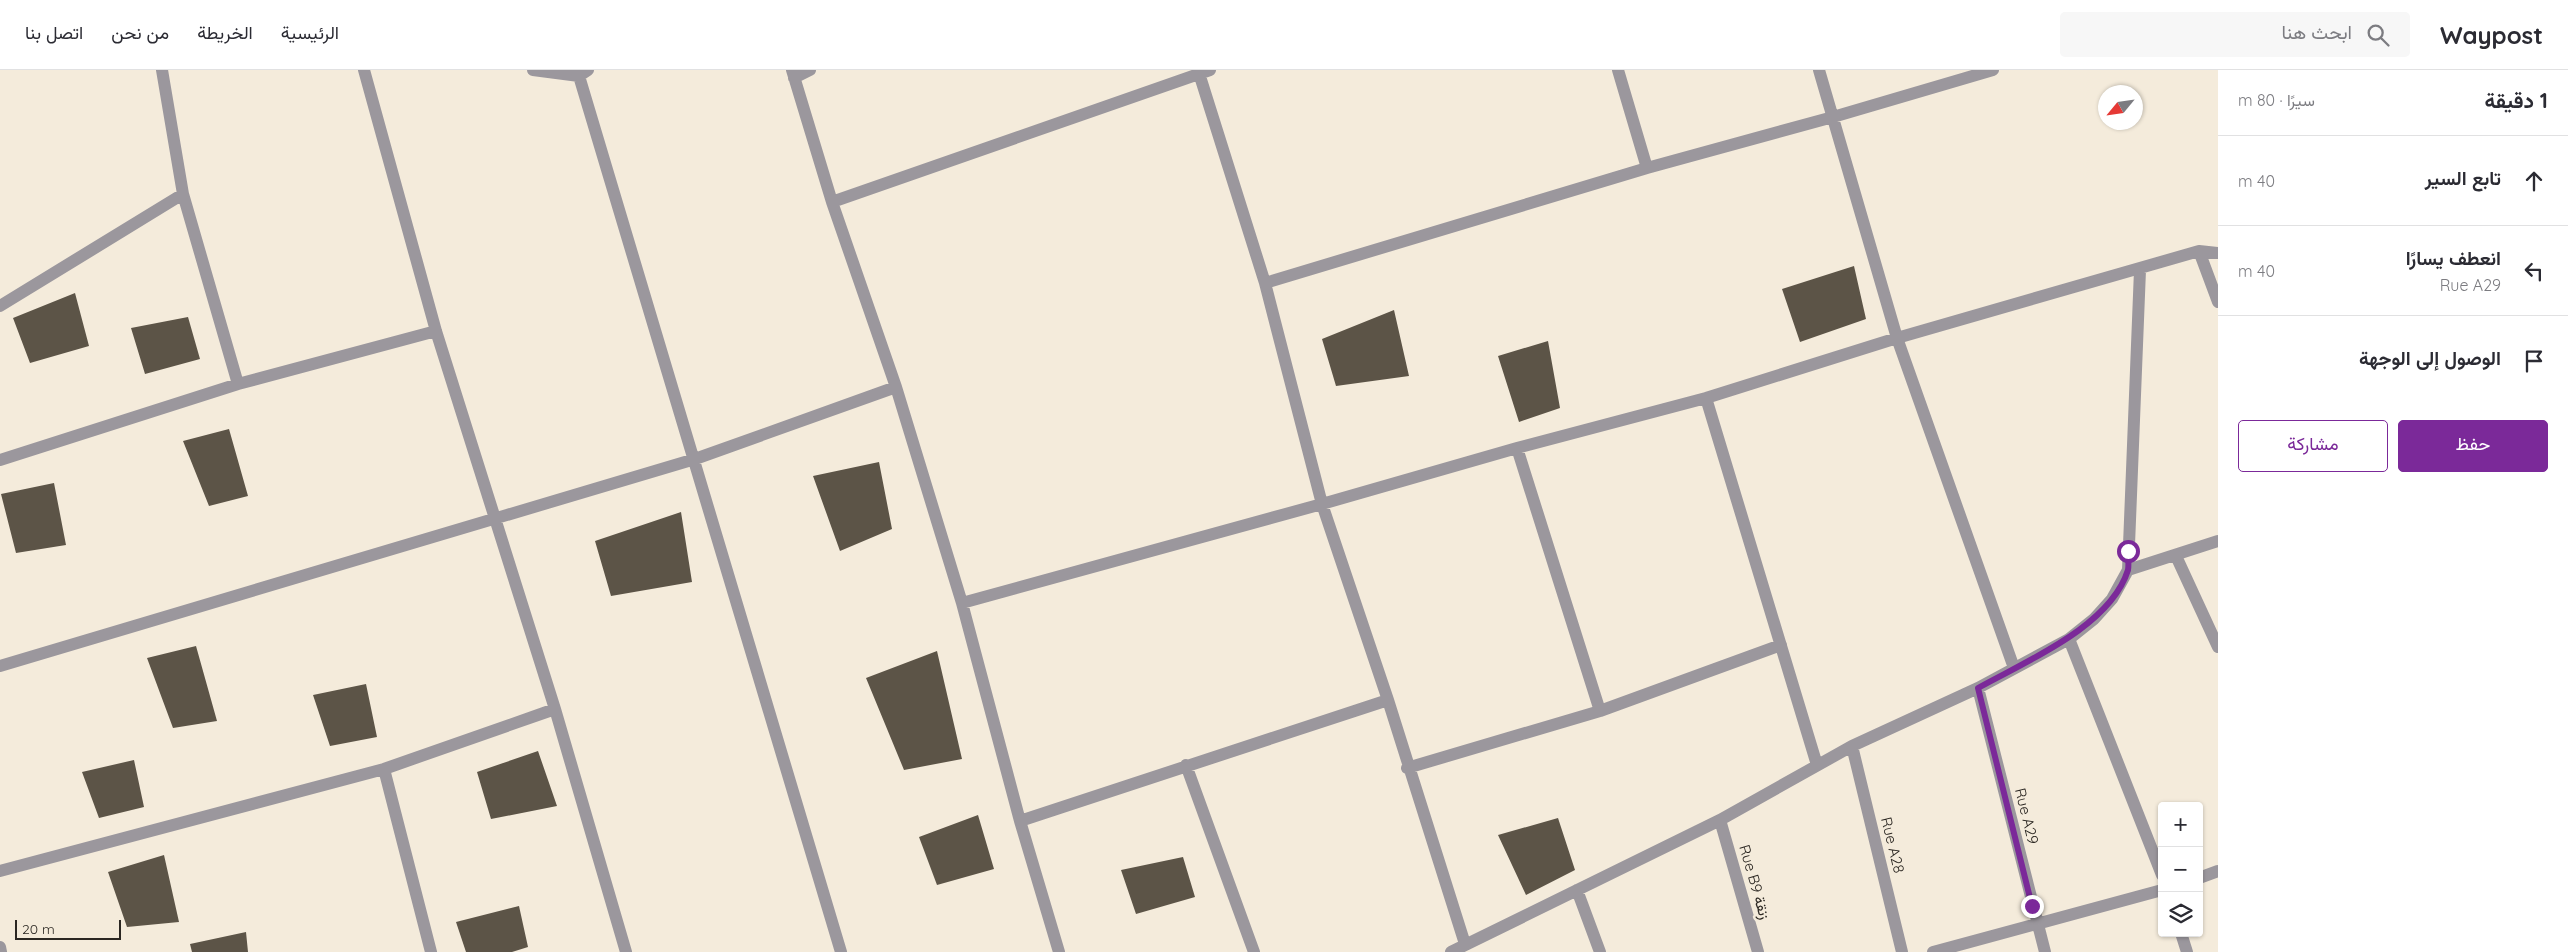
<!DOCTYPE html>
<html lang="ar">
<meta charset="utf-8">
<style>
:root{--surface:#fff;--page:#f7f7f7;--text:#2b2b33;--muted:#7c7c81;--line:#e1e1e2;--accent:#7b2999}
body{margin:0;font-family:Quicksand,Vazirmatn,sans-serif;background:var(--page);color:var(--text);direction:rtl}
.controls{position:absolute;right:15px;bottom:15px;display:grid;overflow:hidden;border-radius:5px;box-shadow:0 1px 4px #0004}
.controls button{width:45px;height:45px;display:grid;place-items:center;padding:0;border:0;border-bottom:1px solid var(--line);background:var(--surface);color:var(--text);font:25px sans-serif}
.compass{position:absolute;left:2098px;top:15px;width:45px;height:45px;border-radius:50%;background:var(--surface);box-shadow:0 1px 4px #0004;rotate:241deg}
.scale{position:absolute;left:15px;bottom:12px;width:106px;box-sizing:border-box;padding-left:5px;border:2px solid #2b2722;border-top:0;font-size:14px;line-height:18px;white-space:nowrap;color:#2b2722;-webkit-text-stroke:4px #f4ebdb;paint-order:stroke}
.stop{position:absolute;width:15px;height:15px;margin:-11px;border:4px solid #7b2999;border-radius:50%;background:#fff}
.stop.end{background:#7b2999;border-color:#fff;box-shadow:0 1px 5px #0008}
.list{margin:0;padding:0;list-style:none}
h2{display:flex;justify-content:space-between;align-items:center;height:65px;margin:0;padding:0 20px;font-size:21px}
h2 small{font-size:16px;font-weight:400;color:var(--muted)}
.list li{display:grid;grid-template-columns:32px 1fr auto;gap:15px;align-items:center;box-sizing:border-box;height:90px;padding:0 20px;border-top:1px solid var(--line)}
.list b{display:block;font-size:19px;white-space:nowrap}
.list p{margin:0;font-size:16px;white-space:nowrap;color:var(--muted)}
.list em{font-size:16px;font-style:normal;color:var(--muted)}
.actions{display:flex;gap:10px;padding:15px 20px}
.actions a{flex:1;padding:11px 0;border:1px solid var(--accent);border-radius:5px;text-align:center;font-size:18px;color:var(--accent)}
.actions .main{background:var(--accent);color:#fff}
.icon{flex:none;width:28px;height:28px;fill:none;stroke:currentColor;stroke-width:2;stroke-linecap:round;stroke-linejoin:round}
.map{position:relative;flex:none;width:2218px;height:882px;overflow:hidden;direction:ltr}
header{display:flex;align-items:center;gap:30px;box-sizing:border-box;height:70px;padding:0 25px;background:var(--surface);border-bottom:1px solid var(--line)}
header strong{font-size:24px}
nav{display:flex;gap:28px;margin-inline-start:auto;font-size:18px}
.search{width:350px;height:45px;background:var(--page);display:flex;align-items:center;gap:12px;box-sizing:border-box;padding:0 18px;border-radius:5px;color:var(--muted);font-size:19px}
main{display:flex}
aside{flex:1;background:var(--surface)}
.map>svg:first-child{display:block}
</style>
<header>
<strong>Waypost</strong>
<div class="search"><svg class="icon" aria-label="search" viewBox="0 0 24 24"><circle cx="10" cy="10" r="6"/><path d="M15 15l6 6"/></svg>ابحث هنا</div>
<nav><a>الرئيسية</a><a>الخريطة</a><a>من نحن</a><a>اتصل بنا</a></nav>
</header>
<main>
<aside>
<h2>1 دقيقة<small>سيرًا · 80 m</small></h2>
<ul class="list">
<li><svg class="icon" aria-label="ahead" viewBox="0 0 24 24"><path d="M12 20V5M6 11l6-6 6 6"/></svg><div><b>تابع السير</b></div><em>40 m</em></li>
<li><svg class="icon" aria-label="left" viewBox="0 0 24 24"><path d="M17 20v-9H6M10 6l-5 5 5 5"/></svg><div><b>انعطف يسارًا</b><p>Rue A29</p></div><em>40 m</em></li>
<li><svg class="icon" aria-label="arrive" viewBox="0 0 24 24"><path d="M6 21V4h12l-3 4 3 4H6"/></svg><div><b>الوصول إلى الوجهة</b></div></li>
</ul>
<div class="actions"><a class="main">حفظ</a><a>مشاركة</a></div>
</aside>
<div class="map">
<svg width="2218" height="882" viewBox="0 0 2218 882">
<rect width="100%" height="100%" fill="#f4ebdb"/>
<path fill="#5c5447" d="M 1854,196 L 1866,249 L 1800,272 L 1782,219 Z
M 75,223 L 89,276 L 30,293 L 13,248 Z
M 1394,240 L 1409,306 L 1336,316 L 1322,269 Z
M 188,247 L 200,289 L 145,304 L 131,258 Z
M 1548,271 L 1560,338 L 1519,352 L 1498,286 Z
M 229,359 L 248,426 L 209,436 L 183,371 Z
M 879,392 L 892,459 L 840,481 L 813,406 Z
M 54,413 L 66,475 L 16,483 L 1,424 Z
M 681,442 L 692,512 L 611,526 L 595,471 Z
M 196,576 L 217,651 L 173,658 L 147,588 Z
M 937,581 L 962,689 L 904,700 L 866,608 Z
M 366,614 L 377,667 L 330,676 L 313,625 Z
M 538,681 L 557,736 L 491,749 L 477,702 Z
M 134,690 L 144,737 L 99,748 L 82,702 Z
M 978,745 L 994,799 L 937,815 L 919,767 Z
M 1558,748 L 1575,800 L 1526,825 L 1498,765 Z
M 164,785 L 179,852 L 127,857 L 108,802 Z
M 1183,787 L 1195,827 L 1136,844 L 1121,800 Z
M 519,836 L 528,877 L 512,882 L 466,882 L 456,852 Z
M 246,862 L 248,882 L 192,882 L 190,874 Z"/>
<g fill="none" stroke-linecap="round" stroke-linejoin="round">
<path stroke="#9b979d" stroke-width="12" d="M 162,0 L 183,124 L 238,314
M 364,0 L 436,261 L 555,639 L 626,882
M 533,0 L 579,6 L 588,0
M 792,0 L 832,132 L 896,317 L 962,533 L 1020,751 L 1059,882
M 1198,0 L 1265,213 L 1322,434 L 1388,630 L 1465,874
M 1618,0 L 1647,98
M 1819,0 L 1897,268 L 2014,598
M 579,6 L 841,882
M 794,8 L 810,0
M 832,132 L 1210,0
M 2199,181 L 2218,232
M 1265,213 L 1647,98 L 1833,47 L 1993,0
M 0,236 L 183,124
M 1706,328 L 1817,695
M 1517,378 L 1600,641
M 0,390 L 238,314 L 436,261
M 2176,486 L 2218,577
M 2128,500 L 2218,471
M 962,533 L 1322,434 L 1517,378 L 1706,328 L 1897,268 L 2199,181 L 2218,183
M 2069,569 L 2162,805
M 0,596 L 695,389 L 896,317
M 1978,618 L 2045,882
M 1852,676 L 1902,882
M 1186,695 L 1254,882
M 1407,698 L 1600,641 L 1781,575
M 384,699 L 431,882
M 1720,750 L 1758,882
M 1020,751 L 1388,630
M 0,801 L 384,699 L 555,639
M 2199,808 L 2218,801
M 1577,820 L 1600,882
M 2181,863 L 2187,882
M 0,877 L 1,882
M 1451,882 L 1720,750 L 1852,676 L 1978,618 L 2069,569 L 2094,549 L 2112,529 L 2128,500 L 2140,200
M 1933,882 L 2162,820"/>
</g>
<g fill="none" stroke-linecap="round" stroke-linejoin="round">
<path stroke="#7b2999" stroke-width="6" d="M 2032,836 L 1978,618 C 2026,591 2110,557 2128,500 C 2129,495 2128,487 2128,481"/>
</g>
<g text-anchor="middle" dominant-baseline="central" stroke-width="5" stroke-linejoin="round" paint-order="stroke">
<g font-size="15" fill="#2b2722" stroke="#f4ebdb">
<text transform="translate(2027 746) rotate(76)">Rue A29</text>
<text transform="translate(1893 775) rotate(76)">Rue A28</text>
<text transform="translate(1755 812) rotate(74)">Rue B9 زنقة</text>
</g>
</g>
</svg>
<div class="controls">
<button>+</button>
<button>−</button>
<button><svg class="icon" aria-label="layers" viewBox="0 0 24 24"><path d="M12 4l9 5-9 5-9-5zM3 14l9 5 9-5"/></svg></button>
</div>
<svg class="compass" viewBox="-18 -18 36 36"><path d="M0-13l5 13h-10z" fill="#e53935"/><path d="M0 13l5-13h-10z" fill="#7c7c81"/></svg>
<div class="scale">20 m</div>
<div class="stop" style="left:2128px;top:481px"></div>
<div class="stop end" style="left:2032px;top:836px"></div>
</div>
</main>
